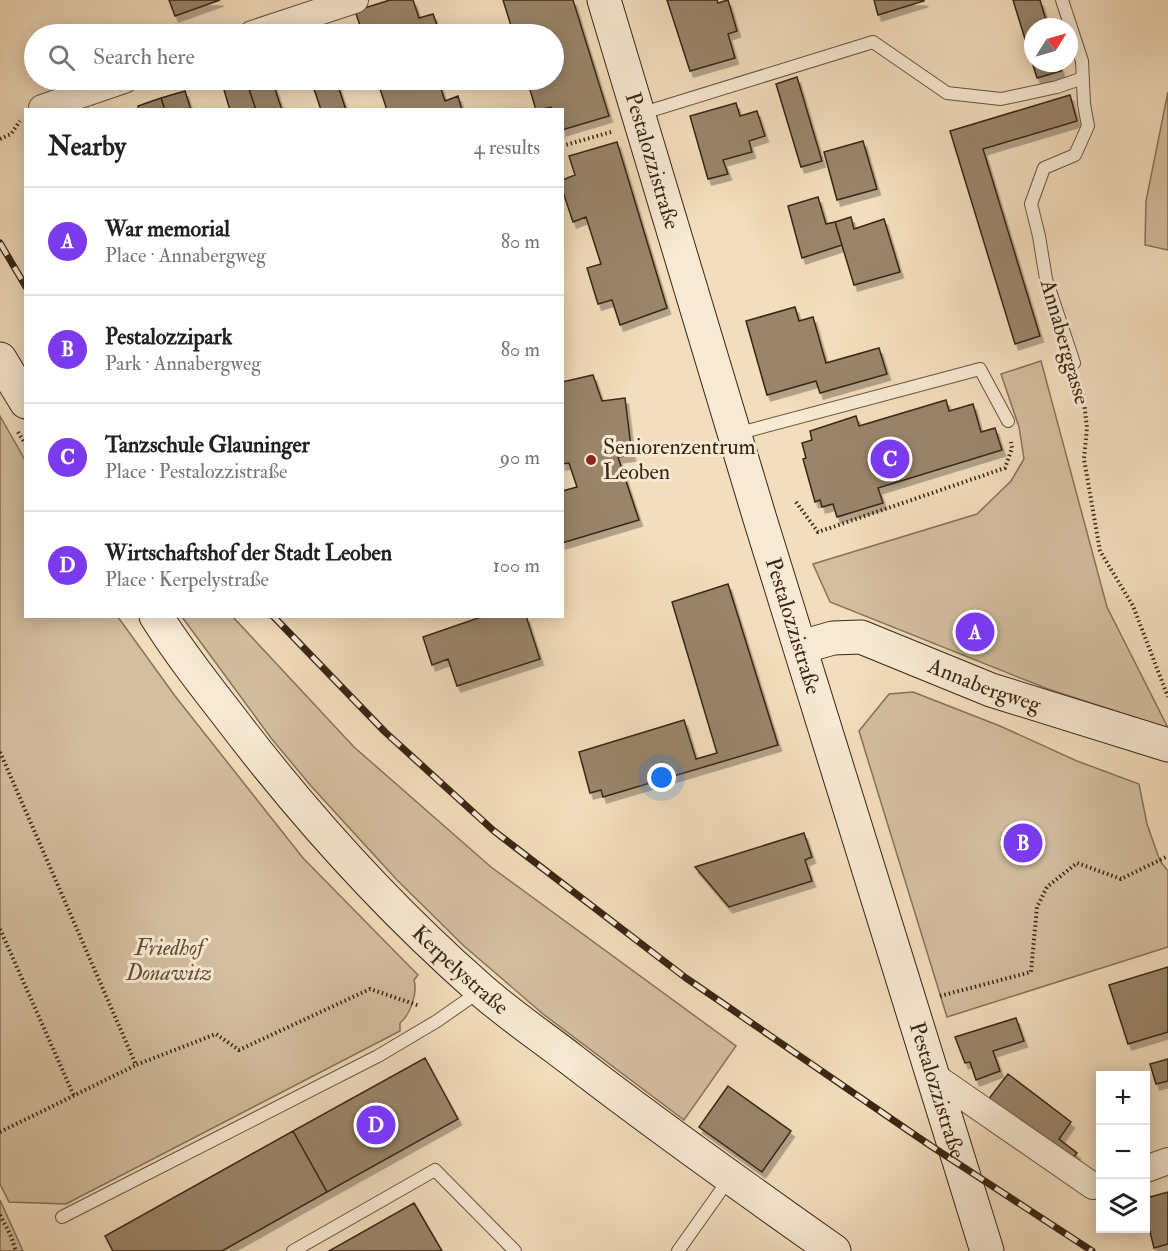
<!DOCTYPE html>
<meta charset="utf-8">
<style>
:root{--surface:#fff;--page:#f2f2f2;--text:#202124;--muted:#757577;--line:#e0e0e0;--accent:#7c3aed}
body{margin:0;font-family:"IM FELL Double Pica",serif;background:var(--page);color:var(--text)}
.controls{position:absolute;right:18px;bottom:18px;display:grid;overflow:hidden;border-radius:0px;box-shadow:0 3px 15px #0003}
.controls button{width:54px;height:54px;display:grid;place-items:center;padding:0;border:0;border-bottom:2px solid var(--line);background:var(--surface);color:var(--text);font:30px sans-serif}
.compass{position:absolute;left:1024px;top:18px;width:54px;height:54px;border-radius:50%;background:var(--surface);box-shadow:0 3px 15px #0003;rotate:53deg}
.you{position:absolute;left:662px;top:778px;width:21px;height:21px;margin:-15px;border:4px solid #fff;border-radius:50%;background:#1a73e8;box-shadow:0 0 0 9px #1a73e833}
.badge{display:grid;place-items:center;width:39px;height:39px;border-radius:50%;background:var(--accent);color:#fff;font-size:20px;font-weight:700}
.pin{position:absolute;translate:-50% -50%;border:3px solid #fff;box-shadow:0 2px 6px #0006}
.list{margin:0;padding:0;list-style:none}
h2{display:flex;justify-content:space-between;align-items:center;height:78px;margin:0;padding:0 24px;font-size:26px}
h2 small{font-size:20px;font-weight:400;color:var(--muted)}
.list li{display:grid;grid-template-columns:39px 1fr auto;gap:18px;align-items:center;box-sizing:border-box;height:108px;padding:0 24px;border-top:2px solid var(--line)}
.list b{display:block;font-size:22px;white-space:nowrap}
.list p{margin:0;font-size:20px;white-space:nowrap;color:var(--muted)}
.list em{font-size:20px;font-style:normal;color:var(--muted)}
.icon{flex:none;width:33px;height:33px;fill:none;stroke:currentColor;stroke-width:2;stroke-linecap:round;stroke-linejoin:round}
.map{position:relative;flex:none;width:1168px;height:1251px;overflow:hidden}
.search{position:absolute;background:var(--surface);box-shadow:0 3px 15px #0003;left:24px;top:24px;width:540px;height:66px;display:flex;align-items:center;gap:15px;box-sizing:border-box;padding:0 21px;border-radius:33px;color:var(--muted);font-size:22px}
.panel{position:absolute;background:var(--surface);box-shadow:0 3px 15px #0003;left:24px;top:108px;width:540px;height:510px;border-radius:0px}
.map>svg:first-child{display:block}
</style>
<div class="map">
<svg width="1168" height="1251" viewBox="0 0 1168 1251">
<defs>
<filter id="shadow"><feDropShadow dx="3.5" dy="6" stdDeviation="0" flood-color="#0004"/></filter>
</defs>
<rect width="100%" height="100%" fill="#f2ddbc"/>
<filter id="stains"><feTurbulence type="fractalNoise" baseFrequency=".00333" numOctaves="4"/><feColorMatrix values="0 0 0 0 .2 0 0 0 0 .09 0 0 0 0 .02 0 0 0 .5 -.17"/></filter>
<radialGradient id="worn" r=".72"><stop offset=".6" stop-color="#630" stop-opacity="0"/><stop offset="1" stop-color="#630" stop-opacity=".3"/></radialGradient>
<path fill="#d3be9f" stroke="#867258" stroke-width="1.5" d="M 1168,92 L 1168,250 L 1145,245 L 1146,201 Z
M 1041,361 L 1107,607 L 1168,728 L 1048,689 L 830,602 L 813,564 L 977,514 L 1011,481 L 1024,459 L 1019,427 L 1001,374 Z
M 0,416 L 25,460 L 26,616 L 118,617 L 175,696 L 303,858 L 418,975 L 414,980 C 418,993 410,1015 400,1023 L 400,1031 L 66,1204 L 9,1202 L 0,1184 Z
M 182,617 L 233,617 L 354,747 L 491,867 L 736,1046 L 684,1120 L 543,1014 L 464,946 L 397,880 L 311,786 L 271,738 Z
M 913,692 L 1000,726 L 1077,761 L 1139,784 L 1147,824 L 1160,861 L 1168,871 L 1168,947 L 947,1017 L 859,731 L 889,694 Z
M 0,1200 L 23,1251 L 0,1251 Z"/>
<path fill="#99856a" stroke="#392612" stroke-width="1.5" filter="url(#shadow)" d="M 169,0 L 220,0 L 175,16 Z
M 390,0 L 413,0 L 419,18 L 433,14 L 440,34 L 363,34 L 355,11 Z
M 503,0 L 573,0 L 609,116 L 562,130 L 562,110 L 552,110 L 551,107 L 536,110 L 527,80 L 554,80 L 554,34 L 528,34 L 525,25 L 512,29 Z
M 667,0 L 717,0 L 718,3 L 728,0 L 737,31 L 728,34 L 735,58 L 690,71 Z
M 874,0 L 923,0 L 924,1 L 878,15 Z
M 1013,0 L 1040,0 L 1048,27 L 1033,27 L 1033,63 L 1059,63 L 1061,71 L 1037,78 Z
M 797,77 L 822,161 L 801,167 L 776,84 Z
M 221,80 L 246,80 L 256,110 L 230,110 Z
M 246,80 L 272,80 L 282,110 L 256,110 Z
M 311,80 L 336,80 L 346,110 L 321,110 Z
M 377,80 L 438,80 L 445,101 L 458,96 L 462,110 L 387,110 Z
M 185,91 L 191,110 L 165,110 L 161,98 Z
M 1070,95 L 1077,121 L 983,149 L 1040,336 L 1015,344 L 950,131 Z
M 161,98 L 165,110 L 139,110 L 138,106 Z
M 736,103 L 740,116 L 757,111 L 765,136 L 749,141 L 752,152 L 723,160 L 728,174 L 708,179 L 690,116 Z
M 863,141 L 877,189 L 837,200 L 824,152 Z
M 617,142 L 667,308 L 620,325 L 612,300 L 598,304 L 587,268 L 601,264 L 586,217 L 573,222 L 562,189 L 562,180 L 575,175 L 569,156 Z
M 818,197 L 826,224 L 835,222 L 842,245 L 802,258 L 788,206 Z
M 851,217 L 854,229 L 884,219 L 900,272 L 854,285 L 835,222 Z
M 795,307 L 799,321 L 813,317 L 826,363 L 879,348 L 887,374 L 820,393 L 816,381 L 767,395 L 746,321 Z
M 593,375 L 602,401 L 625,398 L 632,455 L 618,457 L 639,520 L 562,543 L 562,491 L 577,487 L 569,463 L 562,464 L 562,382 Z
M 946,400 L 949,411 L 973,404 L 981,432 L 995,428 L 1002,450 L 878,488 L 883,503 L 837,517 L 833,504 L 822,507 L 820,500 L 815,502 L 803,459 L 806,458 L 802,443 L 812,440 L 810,431 L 856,416 L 859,426 Z
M 728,584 L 778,745 L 603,797 L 601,790 L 590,793 L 579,752 L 684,720 L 696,759 L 717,753 L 672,602 Z
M 484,616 L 526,616 L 540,659 L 457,686 L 448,659 L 432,665 L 423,637 Z
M 804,833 L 812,857 L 805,860 L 812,881 L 729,907 L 695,867 Z
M 1168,967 L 1168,1032 L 1128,1044 L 1109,985 Z
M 1016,1018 L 1024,1041 L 993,1051 L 1000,1071 L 976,1080 L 970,1062 L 965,1063 L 955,1037 Z
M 425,1058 L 458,1119 L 327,1192 L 293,1131 Z
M 1168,1059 L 1168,1081 L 1156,1084 L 1150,1064 Z
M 1008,1074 L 1071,1122 L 1059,1139 L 1077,1153 L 1070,1162 L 987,1101 Z
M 728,1086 L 791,1131 L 762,1172 L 699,1127 Z
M 293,1131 L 327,1192 L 222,1251 L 113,1251 L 105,1236 Z
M 1168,1192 L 1168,1244 L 1154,1248 L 1146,1216 L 1146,1198 Z
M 414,1203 L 442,1251 L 329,1251 Z"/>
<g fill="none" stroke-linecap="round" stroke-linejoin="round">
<defs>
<path id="lane" d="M 1062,0 L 1082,61 L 1084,104 L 1088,126 L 1075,155 L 1044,168 L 1031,204 L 1039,236 L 1046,279 L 1074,363
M 640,114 L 873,42 L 947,93 L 1001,99 L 1057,87 L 1083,78
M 736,434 L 980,369 L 1008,421
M 62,1217 L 378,1056 L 437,1021 L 480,991
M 293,1251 L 435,1170 L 515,1251
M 678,1251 L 729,1179"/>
<path id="street" d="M 252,34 L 355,0
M 42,108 L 124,80
M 931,1074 L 1093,1186 L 1100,1184
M 1146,1169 L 1168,1161"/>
<g id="secondary">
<path id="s1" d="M 604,0 L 760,519 L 987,1251"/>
<path d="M 0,359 L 26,402"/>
<path id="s2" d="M 156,616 C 178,651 203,683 228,715 C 303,814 386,906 479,988 C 508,1014 541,1036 572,1060 C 657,1126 746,1189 834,1251"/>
<path id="s3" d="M 801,647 L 833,638 L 861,637 L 991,690 L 1168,745"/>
</g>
</defs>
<use href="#lane" stroke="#67543c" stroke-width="14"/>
<use href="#street" stroke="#67543c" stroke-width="28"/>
<use href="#secondary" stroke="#392612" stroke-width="35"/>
<path stroke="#392612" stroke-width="4" stroke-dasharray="1.5 3" stroke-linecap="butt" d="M 0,139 L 11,134 L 20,121
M 562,146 L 611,132
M 1079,381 L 1083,393 L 1087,428 L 1084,459 L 1100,551 L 1133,606 L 1168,697
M 18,432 L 26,445
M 796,502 L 818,532 L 1005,468 L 1012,448 L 1011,442
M 0,752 L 136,1065 L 216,1034 L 239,1050 L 370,989 L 420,1006
M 0,929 L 74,1096
M 940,996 L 1031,972 L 1037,907 L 1047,887 L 1077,863 L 1121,879 L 1168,856
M 0,1132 L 136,1065
M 0,1215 L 10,1234 L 16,1251"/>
<use href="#lane" stroke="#f7e9d3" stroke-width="12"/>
<use href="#street" stroke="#f7e9d3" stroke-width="26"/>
<use href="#secondary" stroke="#f7e9d3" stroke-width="33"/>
<defs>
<path id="rail" d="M 0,243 L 26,287
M 273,616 L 385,732 L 494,831 L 686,978 L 928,1144 L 1092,1251"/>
</defs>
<use href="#rail" stroke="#392612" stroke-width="7"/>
<use href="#rail" stroke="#f7e9d3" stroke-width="4.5" stroke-dasharray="14" stroke-linecap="butt"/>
</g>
<circle fill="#8f2418" stroke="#f7e9d3" stroke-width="2" cx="591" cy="460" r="6"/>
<g text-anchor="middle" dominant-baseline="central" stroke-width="6" stroke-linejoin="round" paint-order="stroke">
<g font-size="22" fill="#392612" stroke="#f7e9d3">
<text stroke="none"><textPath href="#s1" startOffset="168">Pestalozzistraße</textPath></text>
<text transform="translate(1065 342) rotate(74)">Annaberggasse</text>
<text stroke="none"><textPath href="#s1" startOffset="654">Pestalozzistraße</textPath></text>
<text stroke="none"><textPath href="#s3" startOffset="194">Annabergweg</textPath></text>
<text stroke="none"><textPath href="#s2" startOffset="468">Kerpelystraße</textPath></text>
<text stroke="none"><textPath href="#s1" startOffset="1140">Pestalozzistraße</textPath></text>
</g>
<g font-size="22" fill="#392612" stroke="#f7e9d3" text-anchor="start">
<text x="603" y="447">Seniorenzentrum<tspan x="603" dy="25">Leoben</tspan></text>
</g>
<g font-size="22" font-style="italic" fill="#604c35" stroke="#f7e9d3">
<text x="169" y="948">Friedhof<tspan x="169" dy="25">Donawitz</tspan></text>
</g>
</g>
<rect width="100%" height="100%" filter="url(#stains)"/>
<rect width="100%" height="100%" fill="url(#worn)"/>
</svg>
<div class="controls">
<button>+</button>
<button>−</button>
<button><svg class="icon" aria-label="layers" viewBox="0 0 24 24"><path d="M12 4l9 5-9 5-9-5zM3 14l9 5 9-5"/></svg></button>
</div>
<svg class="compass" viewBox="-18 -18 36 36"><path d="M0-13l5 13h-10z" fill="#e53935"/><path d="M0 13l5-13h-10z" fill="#757577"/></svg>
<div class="you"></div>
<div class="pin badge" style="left:975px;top:632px">A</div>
<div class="pin badge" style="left:1023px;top:843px">B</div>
<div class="pin badge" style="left:890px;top:459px">C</div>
<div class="pin badge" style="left:376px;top:1125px">D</div>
<div class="search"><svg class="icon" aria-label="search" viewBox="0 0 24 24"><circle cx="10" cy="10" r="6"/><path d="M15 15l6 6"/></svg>Search here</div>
<section class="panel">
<h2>Nearby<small>4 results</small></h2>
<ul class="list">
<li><span class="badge">A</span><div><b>War memorial</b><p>Place · Annabergweg</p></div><em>80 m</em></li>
<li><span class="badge">B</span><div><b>Pestalozzipark</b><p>Park · Annabergweg</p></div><em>80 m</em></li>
<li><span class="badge">C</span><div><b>Tanzschule Glauninger</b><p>Place · Pestalozzistraße</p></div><em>90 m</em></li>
<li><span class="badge">D</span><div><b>Wirtschaftshof der Stadt Leoben</b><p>Place · Kerpelystraße</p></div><em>100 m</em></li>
</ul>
</section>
</div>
